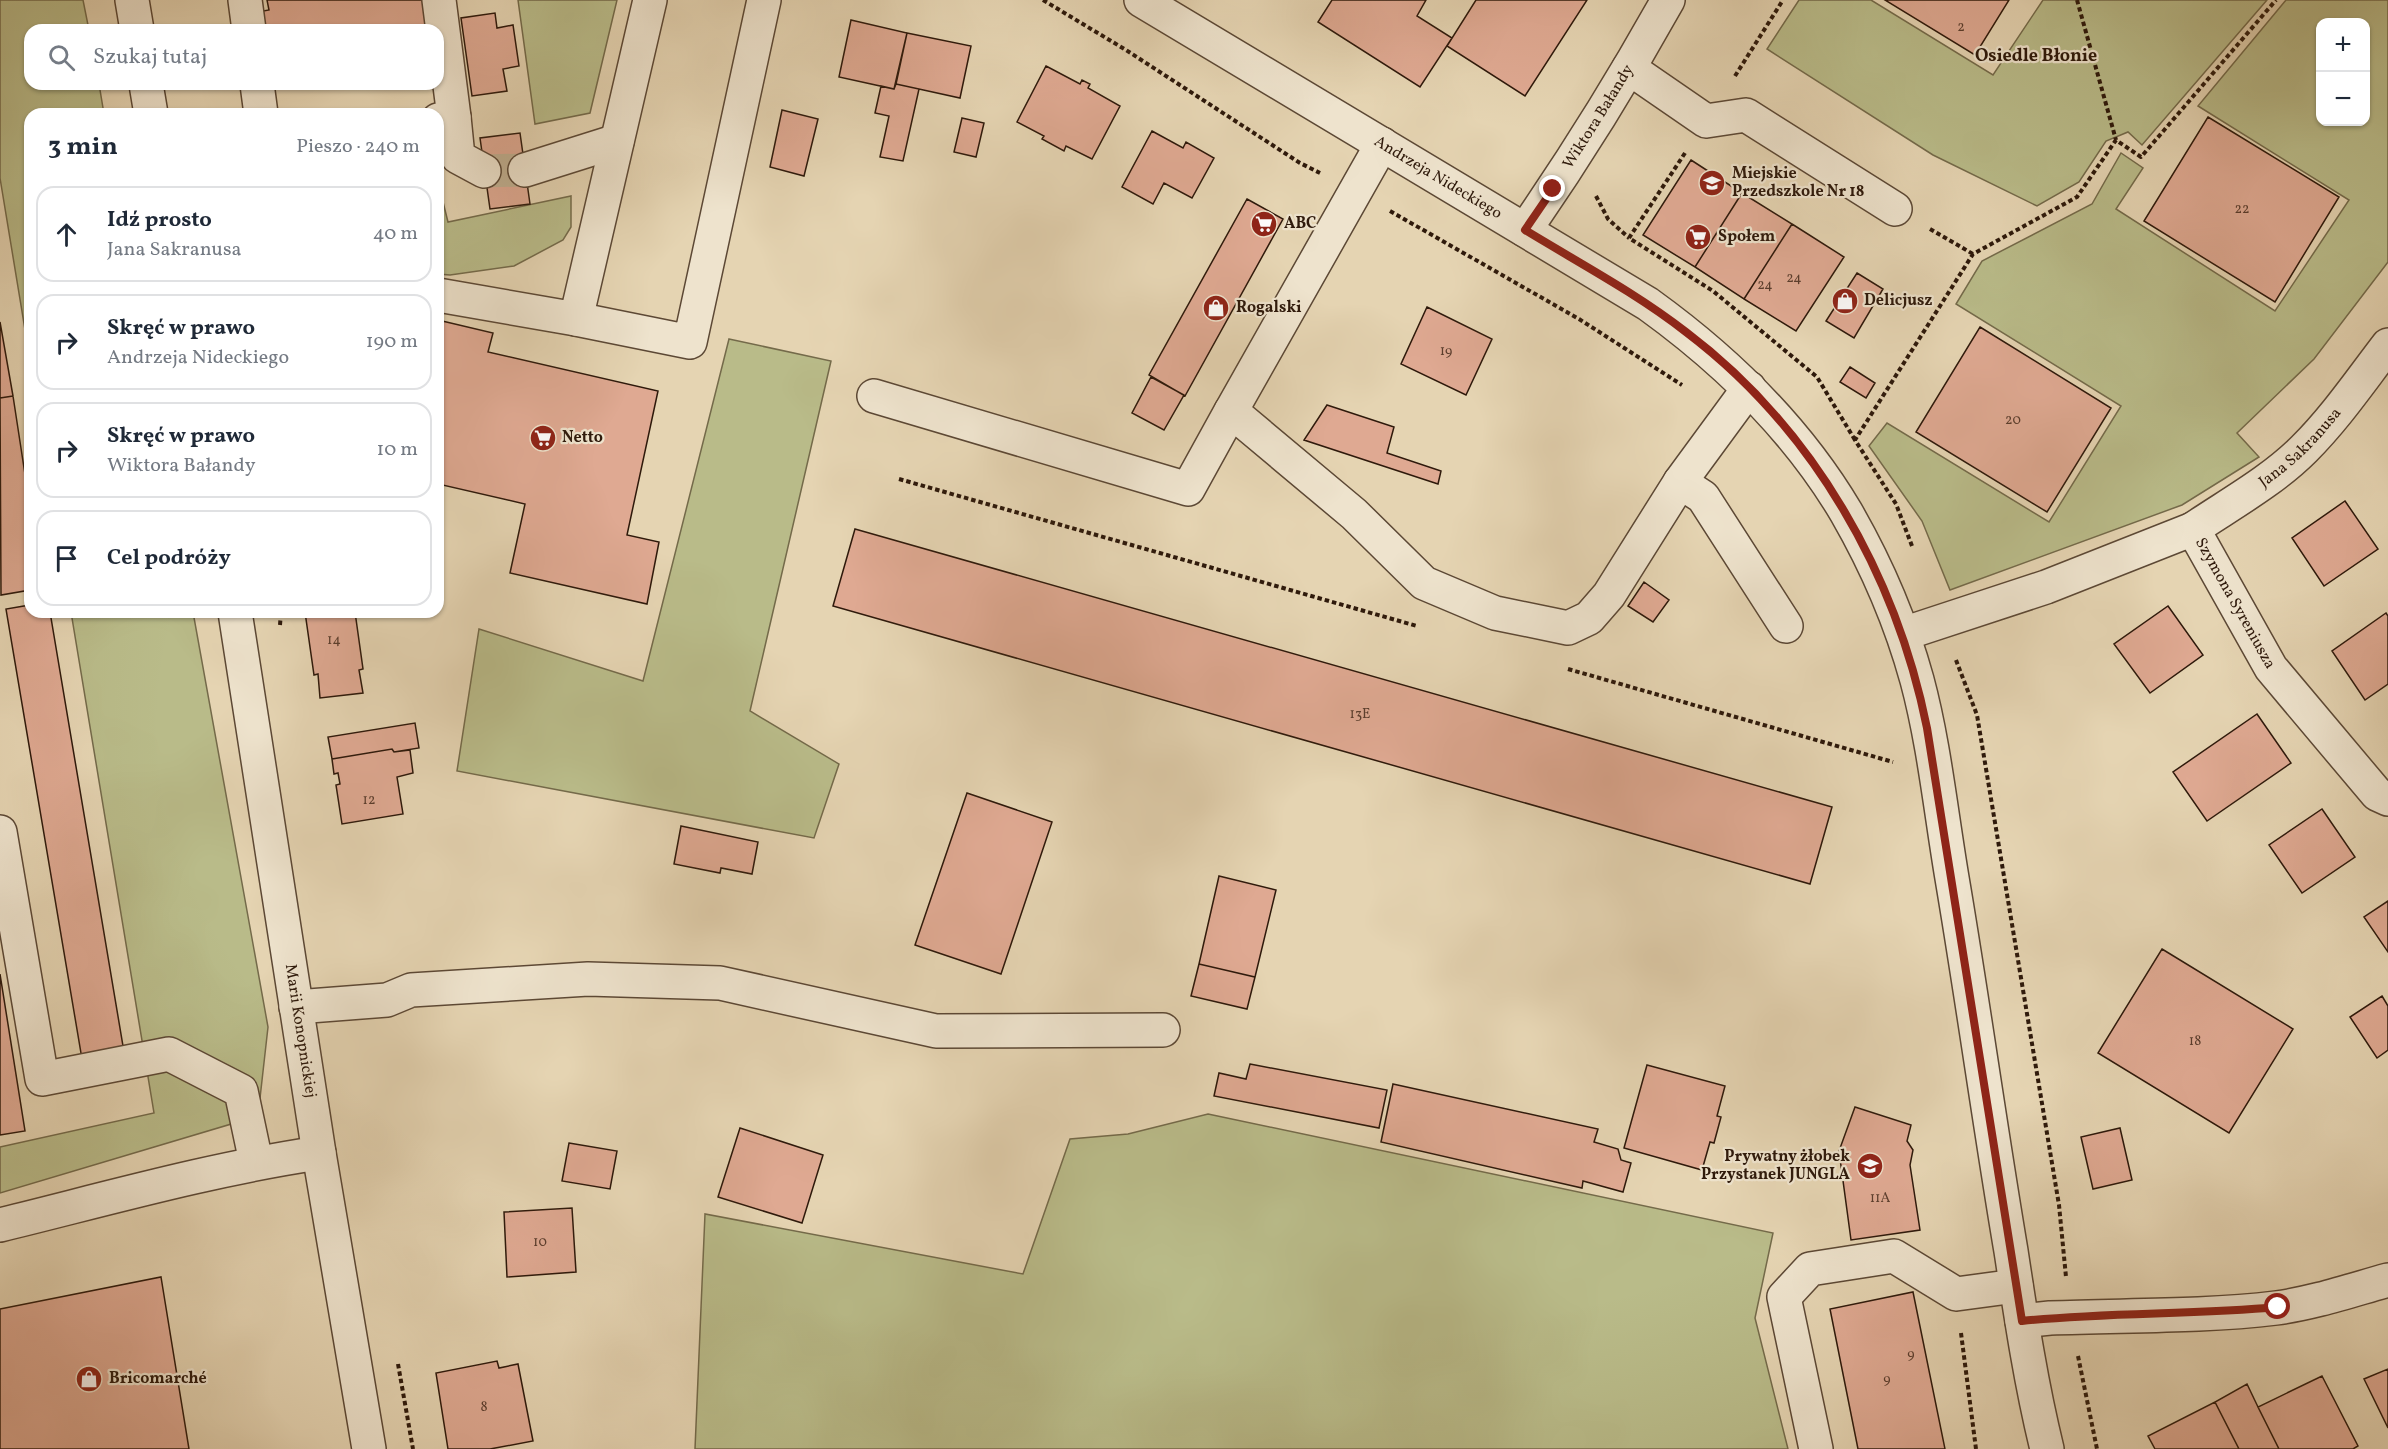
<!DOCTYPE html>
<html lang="pl">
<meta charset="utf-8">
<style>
:root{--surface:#fff;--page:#f2f2f3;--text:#1f2937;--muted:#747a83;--line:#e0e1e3}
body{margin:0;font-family:Vollkorn,serif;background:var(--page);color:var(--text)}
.controls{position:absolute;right:18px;top:18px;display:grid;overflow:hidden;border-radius:12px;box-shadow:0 2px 4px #0004}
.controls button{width:54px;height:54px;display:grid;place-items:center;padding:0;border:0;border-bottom:2px solid var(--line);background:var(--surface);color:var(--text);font:30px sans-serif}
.stop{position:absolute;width:18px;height:18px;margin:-14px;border:4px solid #8f2418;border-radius:50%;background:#fff}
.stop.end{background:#8f2418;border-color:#fff;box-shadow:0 2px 6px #0008}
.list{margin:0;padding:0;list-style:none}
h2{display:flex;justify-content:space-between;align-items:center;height:78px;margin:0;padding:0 24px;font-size:26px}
h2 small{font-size:20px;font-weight:400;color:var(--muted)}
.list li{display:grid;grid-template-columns:39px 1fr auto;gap:18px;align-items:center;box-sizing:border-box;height:96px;margin:0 12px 12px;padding:0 12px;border:2px solid var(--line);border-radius:18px}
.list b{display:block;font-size:22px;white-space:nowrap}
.list p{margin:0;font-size:20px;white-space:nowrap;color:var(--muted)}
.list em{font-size:20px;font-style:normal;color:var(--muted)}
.icon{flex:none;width:33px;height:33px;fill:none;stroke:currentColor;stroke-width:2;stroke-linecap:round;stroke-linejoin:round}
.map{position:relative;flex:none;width:2388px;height:1449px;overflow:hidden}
.search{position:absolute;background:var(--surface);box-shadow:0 2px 4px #0004;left:24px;top:24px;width:420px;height:66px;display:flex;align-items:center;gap:15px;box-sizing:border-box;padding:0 21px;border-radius:18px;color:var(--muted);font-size:22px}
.panel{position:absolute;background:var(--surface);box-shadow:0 2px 4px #0004;left:24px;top:108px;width:420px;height:510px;border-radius:18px}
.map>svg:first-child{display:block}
</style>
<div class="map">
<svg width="2388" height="1449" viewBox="0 0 2388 1449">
<rect width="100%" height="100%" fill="#e5d4b2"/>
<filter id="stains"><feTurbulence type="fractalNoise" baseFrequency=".00333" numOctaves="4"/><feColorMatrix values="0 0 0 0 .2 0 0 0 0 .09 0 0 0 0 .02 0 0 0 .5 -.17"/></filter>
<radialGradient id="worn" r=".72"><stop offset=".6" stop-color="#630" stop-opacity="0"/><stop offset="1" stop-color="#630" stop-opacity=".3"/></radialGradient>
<path fill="#b9bb89" stroke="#746a4a" stroke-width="1.5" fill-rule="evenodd" d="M 0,0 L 83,0 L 89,30 L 30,30 L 30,84 L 99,84 L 104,114 L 30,114 L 30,360 L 0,178 Z
M 518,0 L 617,0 L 590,113 L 535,124 Z
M 1799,0 L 1871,0 L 1993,75 L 2043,0 L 2267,0 L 2142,145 L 2128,132 L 2106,141 L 2079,182 L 2037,206 L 1933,155 L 1767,49 Z
M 2286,0 L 2388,0 L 2388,262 L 2314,359 L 2237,433 L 2259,457 L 2182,505 L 1950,590 L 1922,521 L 1869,446 L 1887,423 L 2049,522 L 2121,406 L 1956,304 L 1982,261 L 2092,204 L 2121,153 L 2143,168 L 2116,209 L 2275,311 L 2349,200 L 2198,106 ZM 2320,22 L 2366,22 L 2366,122 L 2320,122 Z
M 571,196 L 571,227 L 563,240 L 514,266 L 450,275 L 438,274 L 438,199 L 442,198 L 448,222 Z
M 729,339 L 831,361 L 750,711 L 839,764 L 814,838 L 457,771 L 479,629 L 643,681 Z
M 71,612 L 193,612 L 268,1027 L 258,1116 L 0,1193 L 0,1147 L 154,1113 Z
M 1208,1114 L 1773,1233 L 1755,1318 L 1788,1449 L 695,1449 L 705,1214 L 1023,1274 L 1070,1139 L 1128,1134 Z"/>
<path fill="#dfa992" stroke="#2e190b" stroke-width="1.5" d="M 267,0 L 437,0 L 438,30 L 249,30 L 247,14 L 269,10 Z
M 1332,0 L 1426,0 L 1417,16 L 1452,38 L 1420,87 L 1318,22 Z
M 1476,0 L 1587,0 L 1525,96 L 1447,46 Z
M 1885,0 L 2009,0 L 1975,55 Z
M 495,13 L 497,28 L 513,25 L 519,66 L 503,69 L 507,91 L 472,96 L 461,18 Z
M 851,20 L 907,33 L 894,89 L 839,77 Z
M 907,33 L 971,46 L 960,98 L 896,84 Z
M 1046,66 L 1080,84 L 1082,80 L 1090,84 L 1088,88 L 1120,106 L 1092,159 L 1066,146 L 1064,151 L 1042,139 L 1044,136 L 1017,122 Z
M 896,84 L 919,89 L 903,161 L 880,157 L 889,116 L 875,113 L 881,86 L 894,89 Z
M 782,110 L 818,119 L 804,176 L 770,167 Z
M 2208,117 L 2339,197 L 2275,302 L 2144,221 Z
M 962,118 L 984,123 L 976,157 L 954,152 Z
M 1152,131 L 1183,148 L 1186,142 L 1214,158 L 1192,198 L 1164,183 L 1153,204 L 1122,187 Z
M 520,133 L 530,204 L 490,209 L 480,138 Z
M 1691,160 L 1742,193 L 1695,267 L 1643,235 Z
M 1742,193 L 1792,224 L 1744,299 L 1695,267 Z
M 1247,199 L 1283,219 L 1185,396 L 1149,375 Z
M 1792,224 L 1844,257 L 1796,331 L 1744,299 Z
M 1857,273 L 1883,289 L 1854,338 L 1826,321 Z
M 1427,307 L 1492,339 L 1466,395 L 1401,364 Z
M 438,320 L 493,333 L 488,352 L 658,391 L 627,535 L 659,542 L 647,604 L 510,573 L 525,504 L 438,484 Z
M 0,322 L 13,396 L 0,398 Z
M 1980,327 L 2111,408 L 2047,512 L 1916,432 Z
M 1850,367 L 1875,383 L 1866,398 L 1840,382 Z
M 1151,377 L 1184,395 L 1164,430 L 1132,413 Z
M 13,396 L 30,507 L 30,590 L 1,595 L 0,398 Z
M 1327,405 L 1394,427 L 1387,453 L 1441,471 L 1438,484 L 1304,440 Z
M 2345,501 L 2378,549 L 2324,586 L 2292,538 Z
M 855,529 L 1832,807 L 1810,884 L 833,606 Z
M 1644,582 L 1669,600 L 1653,622 L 1628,606 Z
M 30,605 L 30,612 L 50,612 L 125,1058 L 83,1065 L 6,609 Z
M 2168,606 L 2203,655 L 2150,693 L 2114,644 Z
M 305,612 L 355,612 L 363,669 L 359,670 L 363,693 L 320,698 L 318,674 L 314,675 Z
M 2386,613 L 2388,616 L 2388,684 L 2365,700 L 2332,651 Z
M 2257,714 L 2291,763 L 2207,821 L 2173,772 Z
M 415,723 L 419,748 L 394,752 L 392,749 L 332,759 L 328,737 Z
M 392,749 L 394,752 L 410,750 L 413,773 L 397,777 L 403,814 L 342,824 L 336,785 L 340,784 L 338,773 L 334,774 L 332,759 Z
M 967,793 L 1052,822 L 1001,974 L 915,945 Z
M 2322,809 L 2355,857 L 2302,893 L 2269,845 Z
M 681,826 L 758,842 L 752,874 L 721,868 L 720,873 L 674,864 Z
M 1219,876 L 1276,890 L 1255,977 L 1199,964 Z
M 2388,901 L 2388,952 L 2364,917 Z
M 2162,949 L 2293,1029 L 2229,1133 L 2098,1053 Z
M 1199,964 L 1255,977 L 1247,1009 L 1191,996 Z
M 0,974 L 25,1131 L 0,1135 Z
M 2382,996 L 2388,1006 L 2388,1050 L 2377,1058 L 2350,1017 Z
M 1250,1064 L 1387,1090 L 1379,1128 L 1214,1096 L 1219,1073 L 1246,1079 Z
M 1647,1065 L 1725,1086 L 1717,1116 L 1721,1117 L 1714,1143 L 1710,1142 L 1702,1170 L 1624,1148 Z
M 1393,1084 L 1598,1129 L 1594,1142 L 1618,1149 L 1621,1160 L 1631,1163 L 1623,1192 L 1583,1181 L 1582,1188 L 1381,1142 Z
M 1855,1107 L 1911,1125 L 1907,1141 L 1913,1150 L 1910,1165 L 1920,1230 L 1851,1240 L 1839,1151 Z
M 740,1128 L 823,1155 L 802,1223 L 718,1197 Z
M 2120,1128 L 2132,1180 L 2093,1189 L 2081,1137 Z
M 569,1143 L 617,1151 L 610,1189 L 562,1181 Z
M 572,1208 L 576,1272 L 507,1277 L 504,1212 Z
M 161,1277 L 189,1449 L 0,1449 L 0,1309 Z
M 1913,1292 L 1945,1449 L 1858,1449 L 1830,1309 Z
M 497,1361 L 499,1368 L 518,1364 L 533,1441 L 490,1449 L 448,1449 L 436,1373 Z
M 2388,1369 L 2388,1428 L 2364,1379 Z
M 2322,1376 L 2358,1446 L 2353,1449 L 2279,1449 L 2258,1407 Z
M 2247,1384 L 2258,1407 L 2279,1449 L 2239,1449 L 2215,1402 Z
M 2215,1402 L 2239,1449 L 2155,1449 L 2148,1436 Z"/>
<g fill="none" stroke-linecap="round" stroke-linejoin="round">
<path stroke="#c0af91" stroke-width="33" stroke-dasharray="33 16" stroke-linecap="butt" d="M 484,171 L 525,170"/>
<defs>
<g id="minor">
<path d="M 132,0 L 137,30"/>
<path d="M 245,0 L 249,30"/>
<path id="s1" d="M 1141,0 L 1648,304 C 1727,361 1796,428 1846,512 C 1876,564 1901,622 1917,680 C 1934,743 1941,813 1952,878 C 1973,1002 1990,1127 2011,1251 C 2021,1317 2031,1384 2047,1449"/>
<path d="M 1629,68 L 1706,121 L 1746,115 L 1895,209"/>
<path d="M 146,84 L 151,114"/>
<path d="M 257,84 L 261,114"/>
<path d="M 454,117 L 458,157 L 484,171"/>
<path d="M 438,120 L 454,117 L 439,0"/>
<path d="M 1382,144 L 1231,411 L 1354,514 L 1424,583 L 1495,613 L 1568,628 L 1589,618 L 1609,595 L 1680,482 L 1749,388"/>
<path d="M 525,170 L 617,141"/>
<path id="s2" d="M 1525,230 C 1576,156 1624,79 1668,0"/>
<path d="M 438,295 L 576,319 L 650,0"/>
<path d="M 576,319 L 690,342 L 764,0"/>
<path d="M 874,396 L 1188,489 L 1231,411"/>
<path d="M 1680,482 L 1703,497 L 1786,626"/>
<path id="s3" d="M 2193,529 C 2230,504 2272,481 2304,449 C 2336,417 2361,380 2388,345"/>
<path id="s4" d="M 235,612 L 319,1153 L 369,1449"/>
<path id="s5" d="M 1903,634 L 2046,587 L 2193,529 L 2271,668 L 2377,794 L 2388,799"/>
<path d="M 0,832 L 42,1079 L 169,1054 L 241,1091 L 256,1162"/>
<path d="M 296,1007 L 387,1000 L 411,990 L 588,979 L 720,983 L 936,1031 L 1163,1030"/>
<path d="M 0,1225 C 106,1199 211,1169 319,1153"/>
<path d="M 2022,1321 L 2050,1318 C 2125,1315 2201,1317 2276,1308 C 2314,1303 2352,1290 2388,1280"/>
<path d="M 1816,1449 L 1784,1297 L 1810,1269 L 1894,1256 L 1956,1294 L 2016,1286"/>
</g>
</defs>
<use href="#minor" stroke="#5c4835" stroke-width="36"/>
<path stroke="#2e190b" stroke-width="4" stroke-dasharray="4.5 3" stroke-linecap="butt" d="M 1043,0 L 1126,50 L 1300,163 L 1320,173
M 2077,0 L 2116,140
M 1735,76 L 1783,0
M 1685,153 L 1629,238 L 1713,291 L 1817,377 L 1855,440
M 1596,196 L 1608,219 L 1629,238
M 1390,211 L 1579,319 L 1682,385
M 1930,229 L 1973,254
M 899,479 L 1417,626
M 1912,546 L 1896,504 L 1855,440 L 1973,254 L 2077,197 L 2116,140 L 2141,157 L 2276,0
M 280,625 L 281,612
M 1956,660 L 1977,715 L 2059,1205 L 2066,1277
M 1568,669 L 1893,762
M 1961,1333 L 1976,1449
M 2078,1356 L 2097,1449
M 398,1364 L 413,1449"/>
<use href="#minor" stroke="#eee3cd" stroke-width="33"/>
</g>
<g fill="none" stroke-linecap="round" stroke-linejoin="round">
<path stroke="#8f2418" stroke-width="8" d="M 1553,189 L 1525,230 C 1579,263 1636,293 1686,332 C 1813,428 1896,574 1927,728 L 2022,1321 C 2107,1312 2193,1315 2278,1307"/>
</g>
<defs>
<symbol id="school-disc" viewBox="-11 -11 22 22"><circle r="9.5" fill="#8f2418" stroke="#eee3cd"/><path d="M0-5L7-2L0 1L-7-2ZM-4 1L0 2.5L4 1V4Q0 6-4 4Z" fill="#fff"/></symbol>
<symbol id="supermarket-disc" viewBox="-11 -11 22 22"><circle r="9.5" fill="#8f2418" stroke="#eee3cd"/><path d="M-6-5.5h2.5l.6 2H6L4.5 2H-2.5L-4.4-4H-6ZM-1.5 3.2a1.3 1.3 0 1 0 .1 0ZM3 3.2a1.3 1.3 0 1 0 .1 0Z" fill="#fff"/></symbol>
<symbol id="shop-disc" viewBox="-11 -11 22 22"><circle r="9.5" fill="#8f2418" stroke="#eee3cd"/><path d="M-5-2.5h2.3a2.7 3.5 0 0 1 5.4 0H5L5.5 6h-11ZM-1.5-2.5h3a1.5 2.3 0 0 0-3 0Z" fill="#fff"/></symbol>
</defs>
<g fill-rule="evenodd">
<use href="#school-disc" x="1697" y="168" width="30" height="30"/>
<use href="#supermarket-disc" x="1249" y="209" width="30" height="30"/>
<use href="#supermarket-disc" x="1683" y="222" width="30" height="30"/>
<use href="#shop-disc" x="1830" y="286" width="30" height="30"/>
<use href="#shop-disc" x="1201" y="293" width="30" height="30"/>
<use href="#supermarket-disc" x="528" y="423" width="30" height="30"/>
<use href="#school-disc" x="1855" y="1151" width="30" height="30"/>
<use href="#shop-disc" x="74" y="1364" width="30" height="30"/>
</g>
<g text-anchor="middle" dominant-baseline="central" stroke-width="4.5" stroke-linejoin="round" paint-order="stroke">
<g font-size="14" fill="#5a3d2d">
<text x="1961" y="27">2</text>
<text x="2242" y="209">22</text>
<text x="1794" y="278">24</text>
<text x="1765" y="285">24</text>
<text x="1446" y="351">19</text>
<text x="2013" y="420">20</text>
<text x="334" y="640">14</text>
<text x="1360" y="714">13E</text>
<text x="369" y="800">12</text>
<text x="2195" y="1041">18</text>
<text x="1880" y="1198">11A</text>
<text x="540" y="1242">10</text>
<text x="1911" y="1354">9</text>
<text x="1887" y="1379">9</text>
<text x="484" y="1407">8</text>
</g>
<g font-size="16" fill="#2e190b" stroke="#eee3cd">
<text stroke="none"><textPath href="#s2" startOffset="135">Wiktora Bałandy</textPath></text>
<text stroke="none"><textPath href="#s1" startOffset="346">Andrzeja Nideckiego</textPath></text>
<text stroke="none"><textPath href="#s3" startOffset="135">Jana Sakranusa</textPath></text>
<text stroke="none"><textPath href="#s5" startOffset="394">Szymona Syreniusza</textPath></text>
<text stroke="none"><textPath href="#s4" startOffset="424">Marii Konopnickiej</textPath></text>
</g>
<g font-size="16" font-weight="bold" fill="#2e190b" stroke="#eee3cd" text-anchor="start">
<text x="1732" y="174">Miejskie<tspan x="1732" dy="18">Przedszkole Nr 18</tspan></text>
<text x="1284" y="224">ABC</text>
<text x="1718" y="237">Społem</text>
<text x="1864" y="301">Delicjusz</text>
<text x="1236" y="308">Rogalski</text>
<text x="562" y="438">Netto</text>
<text x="1850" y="1157" text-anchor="end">Prywatny żłobek<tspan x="1850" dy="18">Przystanek JUNGLA</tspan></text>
<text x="109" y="1379">Bricomarché</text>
</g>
<g font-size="18" font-weight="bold" fill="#2e190b" stroke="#eee3cd">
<text x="2036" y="56">Osiedle Błonie</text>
</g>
</g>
<rect width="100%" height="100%" filter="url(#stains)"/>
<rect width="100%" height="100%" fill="url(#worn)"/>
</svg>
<div class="controls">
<button>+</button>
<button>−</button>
</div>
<div class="stop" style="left:2278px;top:1307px"></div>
<div class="stop end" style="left:1553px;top:189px"></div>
<div class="search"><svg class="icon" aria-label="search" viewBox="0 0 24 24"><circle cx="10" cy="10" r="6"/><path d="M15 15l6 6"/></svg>Szukaj tutaj</div>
<section class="panel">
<h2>3 min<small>Pieszo · 240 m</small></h2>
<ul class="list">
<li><svg class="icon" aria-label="ahead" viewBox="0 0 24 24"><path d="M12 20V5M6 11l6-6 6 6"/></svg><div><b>Idź prosto</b><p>Jana Sakranusa</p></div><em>40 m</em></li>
<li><svg class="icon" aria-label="right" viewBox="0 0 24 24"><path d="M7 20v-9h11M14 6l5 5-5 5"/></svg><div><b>Skręć w prawo</b><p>Andrzeja Nideckiego</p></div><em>190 m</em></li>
<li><svg class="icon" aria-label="right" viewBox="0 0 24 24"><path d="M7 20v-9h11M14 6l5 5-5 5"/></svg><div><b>Skręć w prawo</b><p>Wiktora Bałandy</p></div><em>10 m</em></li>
<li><svg class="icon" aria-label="arrive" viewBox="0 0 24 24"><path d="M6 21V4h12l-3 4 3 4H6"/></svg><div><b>Cel podróży</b></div></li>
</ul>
</section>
</div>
